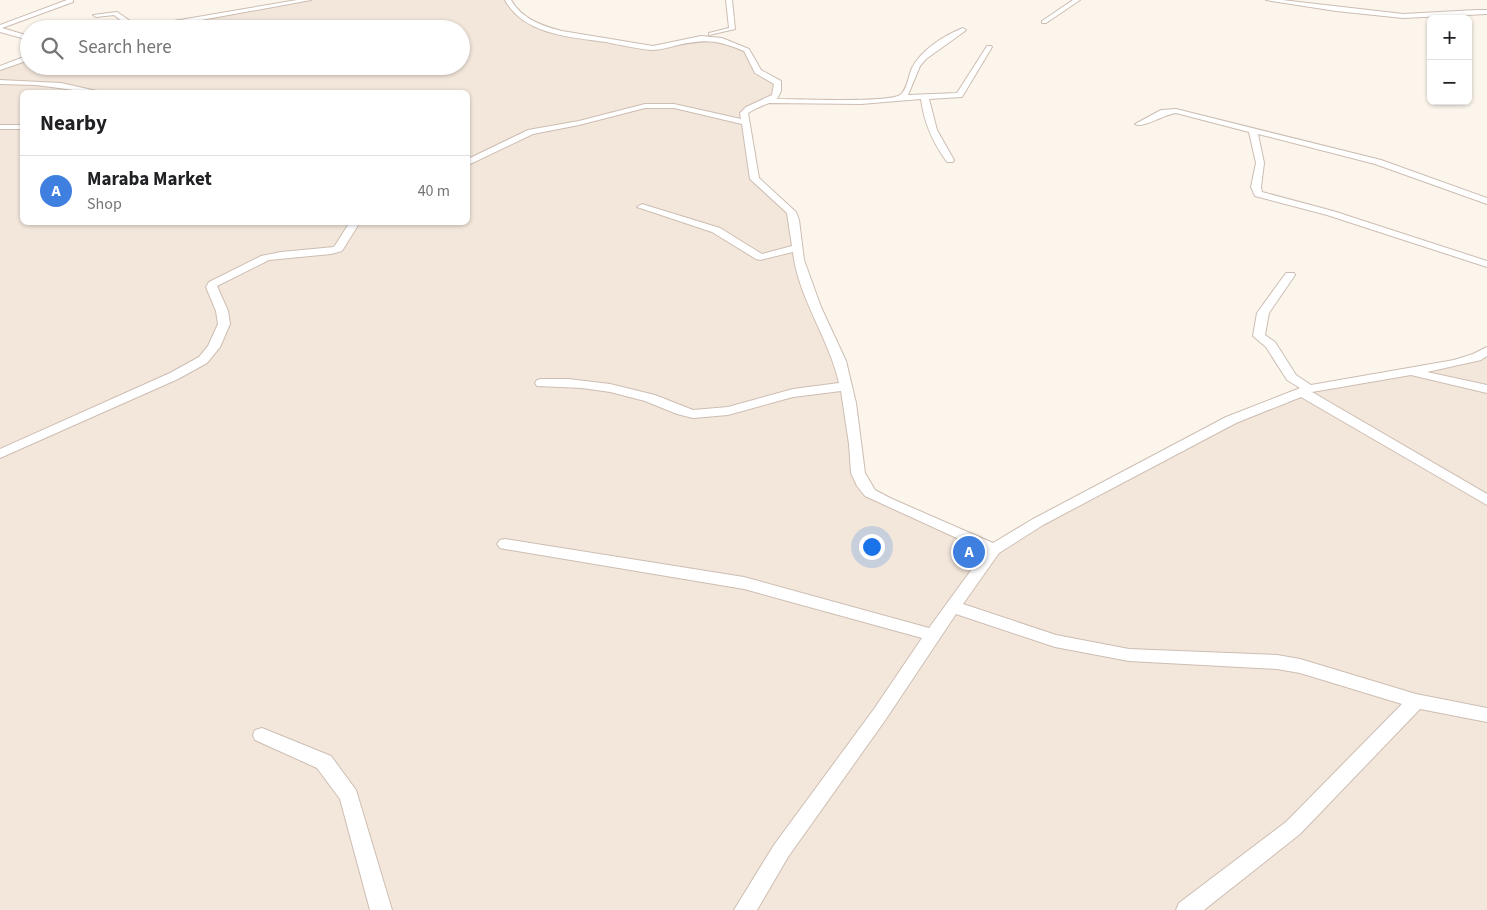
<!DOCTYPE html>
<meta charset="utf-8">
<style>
:root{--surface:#fff;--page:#f6f6f6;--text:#202124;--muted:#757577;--line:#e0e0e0;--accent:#1a73e8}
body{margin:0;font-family:"Source Sans 3",sans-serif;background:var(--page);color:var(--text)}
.controls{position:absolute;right:15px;top:15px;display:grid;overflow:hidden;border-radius:8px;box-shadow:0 1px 4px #0004}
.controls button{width:45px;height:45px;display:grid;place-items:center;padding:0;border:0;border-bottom:1px solid var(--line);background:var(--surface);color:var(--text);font:25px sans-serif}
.you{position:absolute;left:871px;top:546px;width:18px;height:18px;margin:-12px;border:4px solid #fff;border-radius:50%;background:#1a73e8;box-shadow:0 0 0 8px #1a73e833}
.badge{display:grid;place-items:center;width:32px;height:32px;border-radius:50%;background:var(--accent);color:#fff;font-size:16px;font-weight:700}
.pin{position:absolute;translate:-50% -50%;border:2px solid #fff;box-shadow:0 1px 5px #0006}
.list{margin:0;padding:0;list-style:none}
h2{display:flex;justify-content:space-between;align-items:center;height:65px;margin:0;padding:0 20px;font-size:21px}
h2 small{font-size:16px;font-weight:400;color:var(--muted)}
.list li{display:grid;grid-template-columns:32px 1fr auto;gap:15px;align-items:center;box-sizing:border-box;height:70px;padding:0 20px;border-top:1px solid var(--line)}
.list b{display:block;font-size:19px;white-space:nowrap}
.list p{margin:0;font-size:16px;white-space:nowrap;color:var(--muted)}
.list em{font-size:16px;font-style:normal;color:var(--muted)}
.icon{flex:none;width:28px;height:28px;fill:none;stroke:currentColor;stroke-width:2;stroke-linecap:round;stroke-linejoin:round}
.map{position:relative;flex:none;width:1487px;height:910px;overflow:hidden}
.search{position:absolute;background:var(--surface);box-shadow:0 1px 4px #0004;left:20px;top:20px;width:450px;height:55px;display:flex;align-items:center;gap:12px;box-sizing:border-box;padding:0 18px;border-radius:28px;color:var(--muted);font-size:19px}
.panel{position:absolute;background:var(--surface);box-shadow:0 1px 4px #0004;left:20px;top:90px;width:450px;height:135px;border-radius:8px}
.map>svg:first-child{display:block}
</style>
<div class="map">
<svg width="1487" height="910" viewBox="0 0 1487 910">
<rect width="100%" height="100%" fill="#fbf5ec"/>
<path fill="#f3e7db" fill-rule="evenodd" d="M 309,0 L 508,0 L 512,9 L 547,29 L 648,48 L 701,38 L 747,50 L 754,65 L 777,83 L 775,95 L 747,109 L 755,180 L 790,213 L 798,249 L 839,361 L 863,487 L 993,550 L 1167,453 L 1308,390 L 1409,371 L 1487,352 L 1487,910 L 0,910 L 0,68 L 29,58 L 29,66 L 461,66 L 461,29 L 139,29 ZM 22,92 L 468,92 L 468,222 L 22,222 Z"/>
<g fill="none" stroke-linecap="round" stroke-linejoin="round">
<defs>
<path id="street" d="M 67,0 L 73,0 L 73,2 L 2,28 L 29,36 L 29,40 L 0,32 L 0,25 Z
M 297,0 L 311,0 L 152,29 L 132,29 L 114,15 L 96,17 L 93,15 L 117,12 L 139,27 Z
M 505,0 L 511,0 C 522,19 542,26 562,31 L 653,46 L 701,36 L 722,38 L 749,49 L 761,70 L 781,81 L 781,91 L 777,99 C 796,99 889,103 900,95 C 908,89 908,76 912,68 C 921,50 945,35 963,28 L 966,30 L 965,31 L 926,59 L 920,66 L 908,95 L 957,93 L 987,46 L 991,46 L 992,47 L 962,97 L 929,99 L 937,130 L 954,160 L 953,162 L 947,162 C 933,143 924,123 921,99 L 861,104 L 769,103 L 757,108 L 748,113 L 759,178 L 796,212 L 799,220 L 804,260 L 821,307 L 846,361 L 856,403 L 865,473 L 875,490 L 890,498 L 993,543 L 1033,519 L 1226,417 L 1300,388 L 1287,380 L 1266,347 L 1253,336 L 1257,313 L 1286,273 L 1294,273 L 1295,275 L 1269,313 L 1265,335 L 1275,342 L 1296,375 L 1311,385 L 1454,360 L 1473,354 L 1487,347 L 1487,356 L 1481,360 L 1427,372 L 1487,385 L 1487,393 L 1411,375 L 1312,392 L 1487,494 L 1487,505 L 1301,397 L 1236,423 L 1043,525 L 999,553 L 963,604 L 1056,635 L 1129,649 L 1277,655 L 1300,659 L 1416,694 L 1487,708 L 1487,722 L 1420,709 L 1300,834 L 1204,910 L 1176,910 L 1179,903 L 1286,822 L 1402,704 L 1300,673 L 1277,669 L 1129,661 L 1055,647 L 956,614 L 886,719 L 788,857 L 757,910 L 734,910 L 774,845 L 874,709 L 922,638 L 744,589 L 505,549 L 500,548 L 497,544 L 500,540 L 505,539 L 744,577 L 929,628 L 985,551 L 865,496 L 857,486 L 851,473 L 849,444 L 841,391 L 793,397 L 728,415 L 693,418 L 677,414 L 645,401 L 610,392 L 582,388 L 537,386 L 535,383 L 537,380 L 541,379 L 568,379 L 610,384 L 655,395 L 693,410 L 728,407 L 793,389 L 839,383 C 829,338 798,298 793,252 L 760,260 L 756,259 L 712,232 L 637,207 L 642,204 L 645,205 L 720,228 L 762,254 L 792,246 L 787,213 L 750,179 L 742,124 L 674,108 L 645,108 L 579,125 L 533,134 L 468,165 L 468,159 L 528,130 L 579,121 L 645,104 L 674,104 L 741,119 L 740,113 L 746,107 L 772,95 L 774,84 L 755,73 L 744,51 C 716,40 707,39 678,45 C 670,47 660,50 652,50 C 637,49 621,45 606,42 C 571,37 524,35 505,0 Z
M 726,0 L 732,0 L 735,29 L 709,35 L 709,33 L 729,28 Z
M 1073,0 L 1080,0 L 1046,23 L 1042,23 L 1042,21 Z
M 1266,0 L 1282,0 L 1403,14 L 1476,10 L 1487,10 L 1487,14 L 1403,18 L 1336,11 Z
M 29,55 L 29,60 L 0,70 L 0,66 Z
M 0,80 L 61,83 L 101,92 L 89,92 L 36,85 L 0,84 Z
M 1176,109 L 1381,160 L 1487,198 L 1487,204 L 1375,164 L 1258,134 L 1264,163 L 1261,187 L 1262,192 L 1333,211 L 1487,261 L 1487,267 L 1327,215 L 1255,196 L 1251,187 L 1256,163 L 1249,132 L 1176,113 C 1165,114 1142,129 1135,124 L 1161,110 Z
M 0,125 L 22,125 L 22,129 L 0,129 Z
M 350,222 L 360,222 L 342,251 L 331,254 L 269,260 L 217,286 L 228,311 L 230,324 L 220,347 L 207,363 L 178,379 L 0,458 L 0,449 L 170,373 L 199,357 L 208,346 L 218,324 L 216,311 L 206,287 L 209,282 L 261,256 L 281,252 L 334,247 Z
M 262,728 L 331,756 L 356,790 L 392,910 L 370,910 L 340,799 L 317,768 L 255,740 L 253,735 L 255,730 Z"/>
</defs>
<use href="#street" stroke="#cdbdb2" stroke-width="2"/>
<use href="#street" fill="#fff" fill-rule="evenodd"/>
</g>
</svg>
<div class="controls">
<button>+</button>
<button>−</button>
</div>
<div class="you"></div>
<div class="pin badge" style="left:969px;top:552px;background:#3f7fe0">A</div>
<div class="search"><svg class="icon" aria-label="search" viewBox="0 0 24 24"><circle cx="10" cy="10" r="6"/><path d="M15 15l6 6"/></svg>Search here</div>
<section class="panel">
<h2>Nearby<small></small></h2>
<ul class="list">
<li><span class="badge" style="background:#3f7fe0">A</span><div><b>Maraba Market</b><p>Shop</p></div><em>40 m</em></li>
</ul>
</section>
</div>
